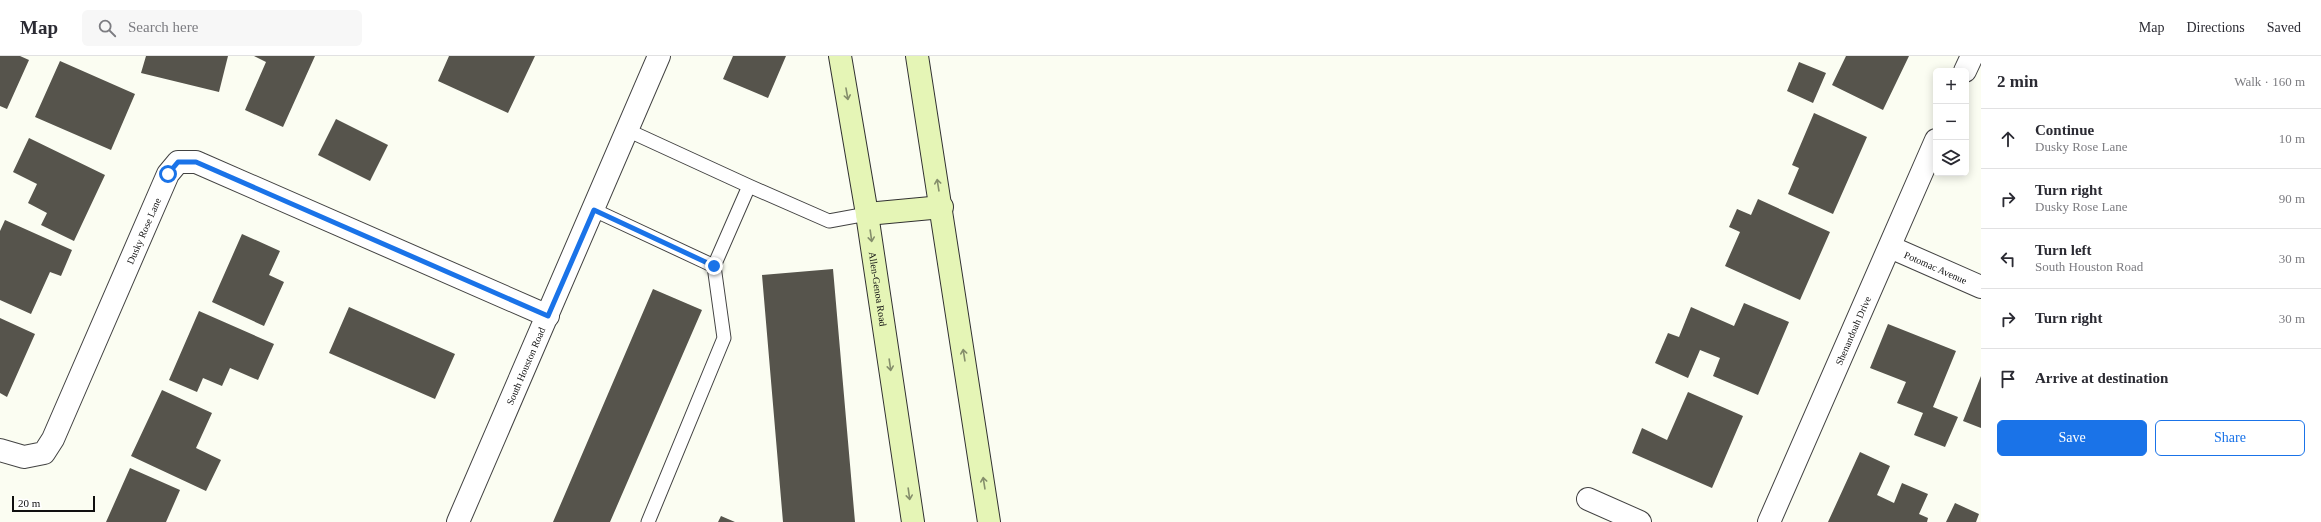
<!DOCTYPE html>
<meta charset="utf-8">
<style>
:root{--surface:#fff;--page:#f7f7f7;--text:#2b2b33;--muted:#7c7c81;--line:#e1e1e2;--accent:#1a73e8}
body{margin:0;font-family:Georgia,serif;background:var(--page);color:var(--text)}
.controls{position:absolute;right:12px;top:12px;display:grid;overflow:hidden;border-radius:6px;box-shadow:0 2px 10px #0003}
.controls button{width:36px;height:36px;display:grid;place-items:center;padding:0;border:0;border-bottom:1px solid var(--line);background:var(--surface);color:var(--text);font:20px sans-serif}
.scale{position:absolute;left:12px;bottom:10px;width:83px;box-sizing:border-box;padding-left:4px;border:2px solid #0f0f0f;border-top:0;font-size:11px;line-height:14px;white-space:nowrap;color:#0f0f0f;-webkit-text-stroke:3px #fff;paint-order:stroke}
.stop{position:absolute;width:12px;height:12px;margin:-9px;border:3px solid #1a73e8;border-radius:50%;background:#fff}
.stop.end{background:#1a73e8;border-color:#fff;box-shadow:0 1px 4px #0008}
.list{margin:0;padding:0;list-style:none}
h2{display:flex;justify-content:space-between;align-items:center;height:52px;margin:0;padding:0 16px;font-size:17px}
h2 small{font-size:13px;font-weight:400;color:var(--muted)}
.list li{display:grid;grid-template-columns:26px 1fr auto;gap:12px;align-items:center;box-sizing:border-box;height:60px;padding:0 16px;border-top:1px solid var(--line)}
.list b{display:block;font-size:15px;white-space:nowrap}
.list p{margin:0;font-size:13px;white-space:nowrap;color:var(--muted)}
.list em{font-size:13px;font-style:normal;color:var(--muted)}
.actions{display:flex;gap:8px;padding:12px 16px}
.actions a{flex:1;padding:9px 0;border:1px solid var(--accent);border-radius:6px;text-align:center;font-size:14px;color:var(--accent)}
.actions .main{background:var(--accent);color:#fff}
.icon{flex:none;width:22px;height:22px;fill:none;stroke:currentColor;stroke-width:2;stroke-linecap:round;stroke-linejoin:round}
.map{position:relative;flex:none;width:1981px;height:466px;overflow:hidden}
header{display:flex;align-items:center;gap:24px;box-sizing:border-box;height:56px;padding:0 20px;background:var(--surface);border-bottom:1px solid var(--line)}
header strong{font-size:19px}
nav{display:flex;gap:22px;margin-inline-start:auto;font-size:14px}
.search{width:280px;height:36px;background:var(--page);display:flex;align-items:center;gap:10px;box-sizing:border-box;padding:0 14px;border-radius:6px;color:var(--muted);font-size:15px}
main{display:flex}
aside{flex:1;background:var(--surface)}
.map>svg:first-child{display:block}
</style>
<header>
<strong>Map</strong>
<div class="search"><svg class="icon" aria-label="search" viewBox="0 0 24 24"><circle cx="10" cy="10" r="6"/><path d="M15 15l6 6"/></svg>Search here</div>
<nav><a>Map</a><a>Directions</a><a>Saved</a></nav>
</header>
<main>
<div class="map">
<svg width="1981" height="466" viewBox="0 0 1981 466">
<rect width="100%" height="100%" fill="#fbfdf2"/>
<path fill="#56544c" d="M 0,0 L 20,0 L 29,4 L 7,53 L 0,50 Z
M 146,0 L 228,0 L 219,36 L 141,17 Z
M 254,0 L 315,0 L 283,71 L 245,54 L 266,6 Z
M 449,0 L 535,0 L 508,57 L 438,25 Z
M 733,0 L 786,0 L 768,42 L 723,23 Z
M 1846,0 L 1909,0 L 1883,54 L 1832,29 Z
M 60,5 L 135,38 L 111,94 L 35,61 Z
M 1799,6 L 1826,17 L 1813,47 L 1787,35 Z
M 1814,57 L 1867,81 L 1833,158 L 1788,138 L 1799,112 L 1792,109 Z
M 336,63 L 388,89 L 370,125 L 318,99 Z
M 29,82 L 105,119 L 74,185 L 41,169 L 47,157 L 28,147 L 37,128 L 13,116 Z
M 1758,143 L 1830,176 L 1800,244 L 1725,210 L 1740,176 L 1729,171 L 1737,153 L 1751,159 Z
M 5,164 L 72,194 L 61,220 L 50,216 L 31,258 L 0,244 L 0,175 Z
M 242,178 L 280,195 L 269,219 L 284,226 L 264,270 L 212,246 Z
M 833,213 L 855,466 L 783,466 L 762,219 Z
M 653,233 L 702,254 L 610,466 L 553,466 Z
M 1744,247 L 1789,266 L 1758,339 L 1713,320 L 1720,302 L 1700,294 L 1688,322 L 1655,307 L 1668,277 L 1679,281 L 1691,251 L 1734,270 Z
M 349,251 L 455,298 L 435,343 L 329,297 Z
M 199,255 L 274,288 L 258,324 L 230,312 L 222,330 L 203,322 L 197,336 L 169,324 Z
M 0,262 L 35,278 L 7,341 L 0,337 Z
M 1888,268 L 1956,295 L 1933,351 L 1958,361 L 1945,391 L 1914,379 L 1923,357 L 1897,347 L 1906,326 L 1870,312 Z
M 1981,320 L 1981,372 L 1963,365 Z
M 162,334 L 212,357 L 196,392 L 221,404 L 206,435 L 131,400 Z
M 1688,336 L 1743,360 L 1712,432 L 1632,397 L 1642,372 L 1667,384 Z
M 1860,396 L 1890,410 L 1877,439 L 1894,447 L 1902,427 L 1928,438 L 1919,458 L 1928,462 L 1927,466 L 1828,466 Z
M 130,412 L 180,434 L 166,466 L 106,466 Z
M 1955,447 L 1979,458 L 1976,466 L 1946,466 Z
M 721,460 L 735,466 L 718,466 Z"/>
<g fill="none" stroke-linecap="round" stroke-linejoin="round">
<defs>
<path id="service" d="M 627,74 L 749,130 L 829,165 L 867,158
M 594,154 L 714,210
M 648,466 L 724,282 L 714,210 L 749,130"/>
<g id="minor">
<path d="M 1965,15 L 1972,0"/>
<path id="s1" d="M 1890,191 L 1981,231"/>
<path id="s2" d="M 0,394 L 24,401 L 44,397 L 53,383 L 168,118 L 178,106 L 196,106 L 548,260"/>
<path d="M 1588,443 L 1640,466"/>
<path id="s3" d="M 1769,466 L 1936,84"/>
</g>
<g id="tertiary">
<path id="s4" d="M 458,466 L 659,0"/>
</g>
<g id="secondary">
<path id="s5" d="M 840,0 L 867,158 L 913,466"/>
<path d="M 917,0 L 989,466"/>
<path d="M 867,158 L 942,151"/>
</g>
</defs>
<use href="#service" stroke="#424242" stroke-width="15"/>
<use href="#minor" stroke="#424242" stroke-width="24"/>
<use href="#tertiary" stroke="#424242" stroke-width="24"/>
<use href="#secondary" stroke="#313131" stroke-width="24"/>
<use href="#service" stroke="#fff" stroke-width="13"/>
<use href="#minor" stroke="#fff" stroke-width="22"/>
<use href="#tertiary" stroke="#fff" stroke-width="22"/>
<use href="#secondary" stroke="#e5f5b6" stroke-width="22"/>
</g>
<defs><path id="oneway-shaft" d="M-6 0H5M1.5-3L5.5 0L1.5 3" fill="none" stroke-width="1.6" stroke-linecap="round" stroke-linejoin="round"/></defs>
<g stroke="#858e6b">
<use href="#oneway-shaft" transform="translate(847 38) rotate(80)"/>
<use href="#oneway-shaft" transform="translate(938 129) rotate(-99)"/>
<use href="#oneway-shaft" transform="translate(871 180) rotate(82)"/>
<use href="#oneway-shaft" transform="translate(964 299) rotate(-99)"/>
<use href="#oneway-shaft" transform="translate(890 309) rotate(82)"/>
<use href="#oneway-shaft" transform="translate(984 427) rotate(-99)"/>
<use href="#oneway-shaft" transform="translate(909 438) rotate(82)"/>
</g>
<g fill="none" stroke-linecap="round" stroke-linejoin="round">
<path stroke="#1a73e8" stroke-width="5" d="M 168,118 L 178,106 L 196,106 L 548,260 L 594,154 L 714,210"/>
</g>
<g text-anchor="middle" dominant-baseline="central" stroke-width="4" stroke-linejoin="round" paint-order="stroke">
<g font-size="10" fill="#0f0f0f" stroke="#fff">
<text stroke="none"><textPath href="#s2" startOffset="289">Dusky Rose Lane</textPath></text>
<text stroke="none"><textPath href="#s1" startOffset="50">Potomac Avenue</textPath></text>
<text stroke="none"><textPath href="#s5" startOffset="236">Allen-Genoa Road</textPath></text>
<text stroke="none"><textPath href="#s3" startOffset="209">Shenandoah Drive</textPath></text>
<text stroke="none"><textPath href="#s4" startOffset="170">South Houston Road</textPath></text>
</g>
</g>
</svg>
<div class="controls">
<button>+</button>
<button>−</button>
<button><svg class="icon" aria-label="layers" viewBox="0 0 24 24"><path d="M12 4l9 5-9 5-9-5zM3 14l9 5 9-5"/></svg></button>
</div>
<div class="scale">20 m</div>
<div class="stop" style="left:168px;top:118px"></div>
<div class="stop end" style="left:714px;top:210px"></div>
</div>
<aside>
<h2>2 min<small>Walk · 160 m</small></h2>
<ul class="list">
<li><svg class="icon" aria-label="ahead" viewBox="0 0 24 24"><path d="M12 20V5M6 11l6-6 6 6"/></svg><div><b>Continue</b><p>Dusky Rose Lane</p></div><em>10 m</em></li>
<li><svg class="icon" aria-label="right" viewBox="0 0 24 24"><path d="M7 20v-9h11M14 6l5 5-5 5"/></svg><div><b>Turn right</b><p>Dusky Rose Lane</p></div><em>90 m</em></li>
<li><svg class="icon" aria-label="left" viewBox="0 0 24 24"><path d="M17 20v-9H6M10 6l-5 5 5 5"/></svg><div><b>Turn left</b><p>South Houston Road</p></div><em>30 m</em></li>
<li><svg class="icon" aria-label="right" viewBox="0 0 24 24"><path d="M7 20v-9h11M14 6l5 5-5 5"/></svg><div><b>Turn right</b></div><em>30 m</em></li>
<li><svg class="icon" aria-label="arrive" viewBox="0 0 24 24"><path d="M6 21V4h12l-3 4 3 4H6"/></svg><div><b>Arrive at destination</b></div></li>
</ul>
<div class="actions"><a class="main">Save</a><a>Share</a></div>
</aside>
</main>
